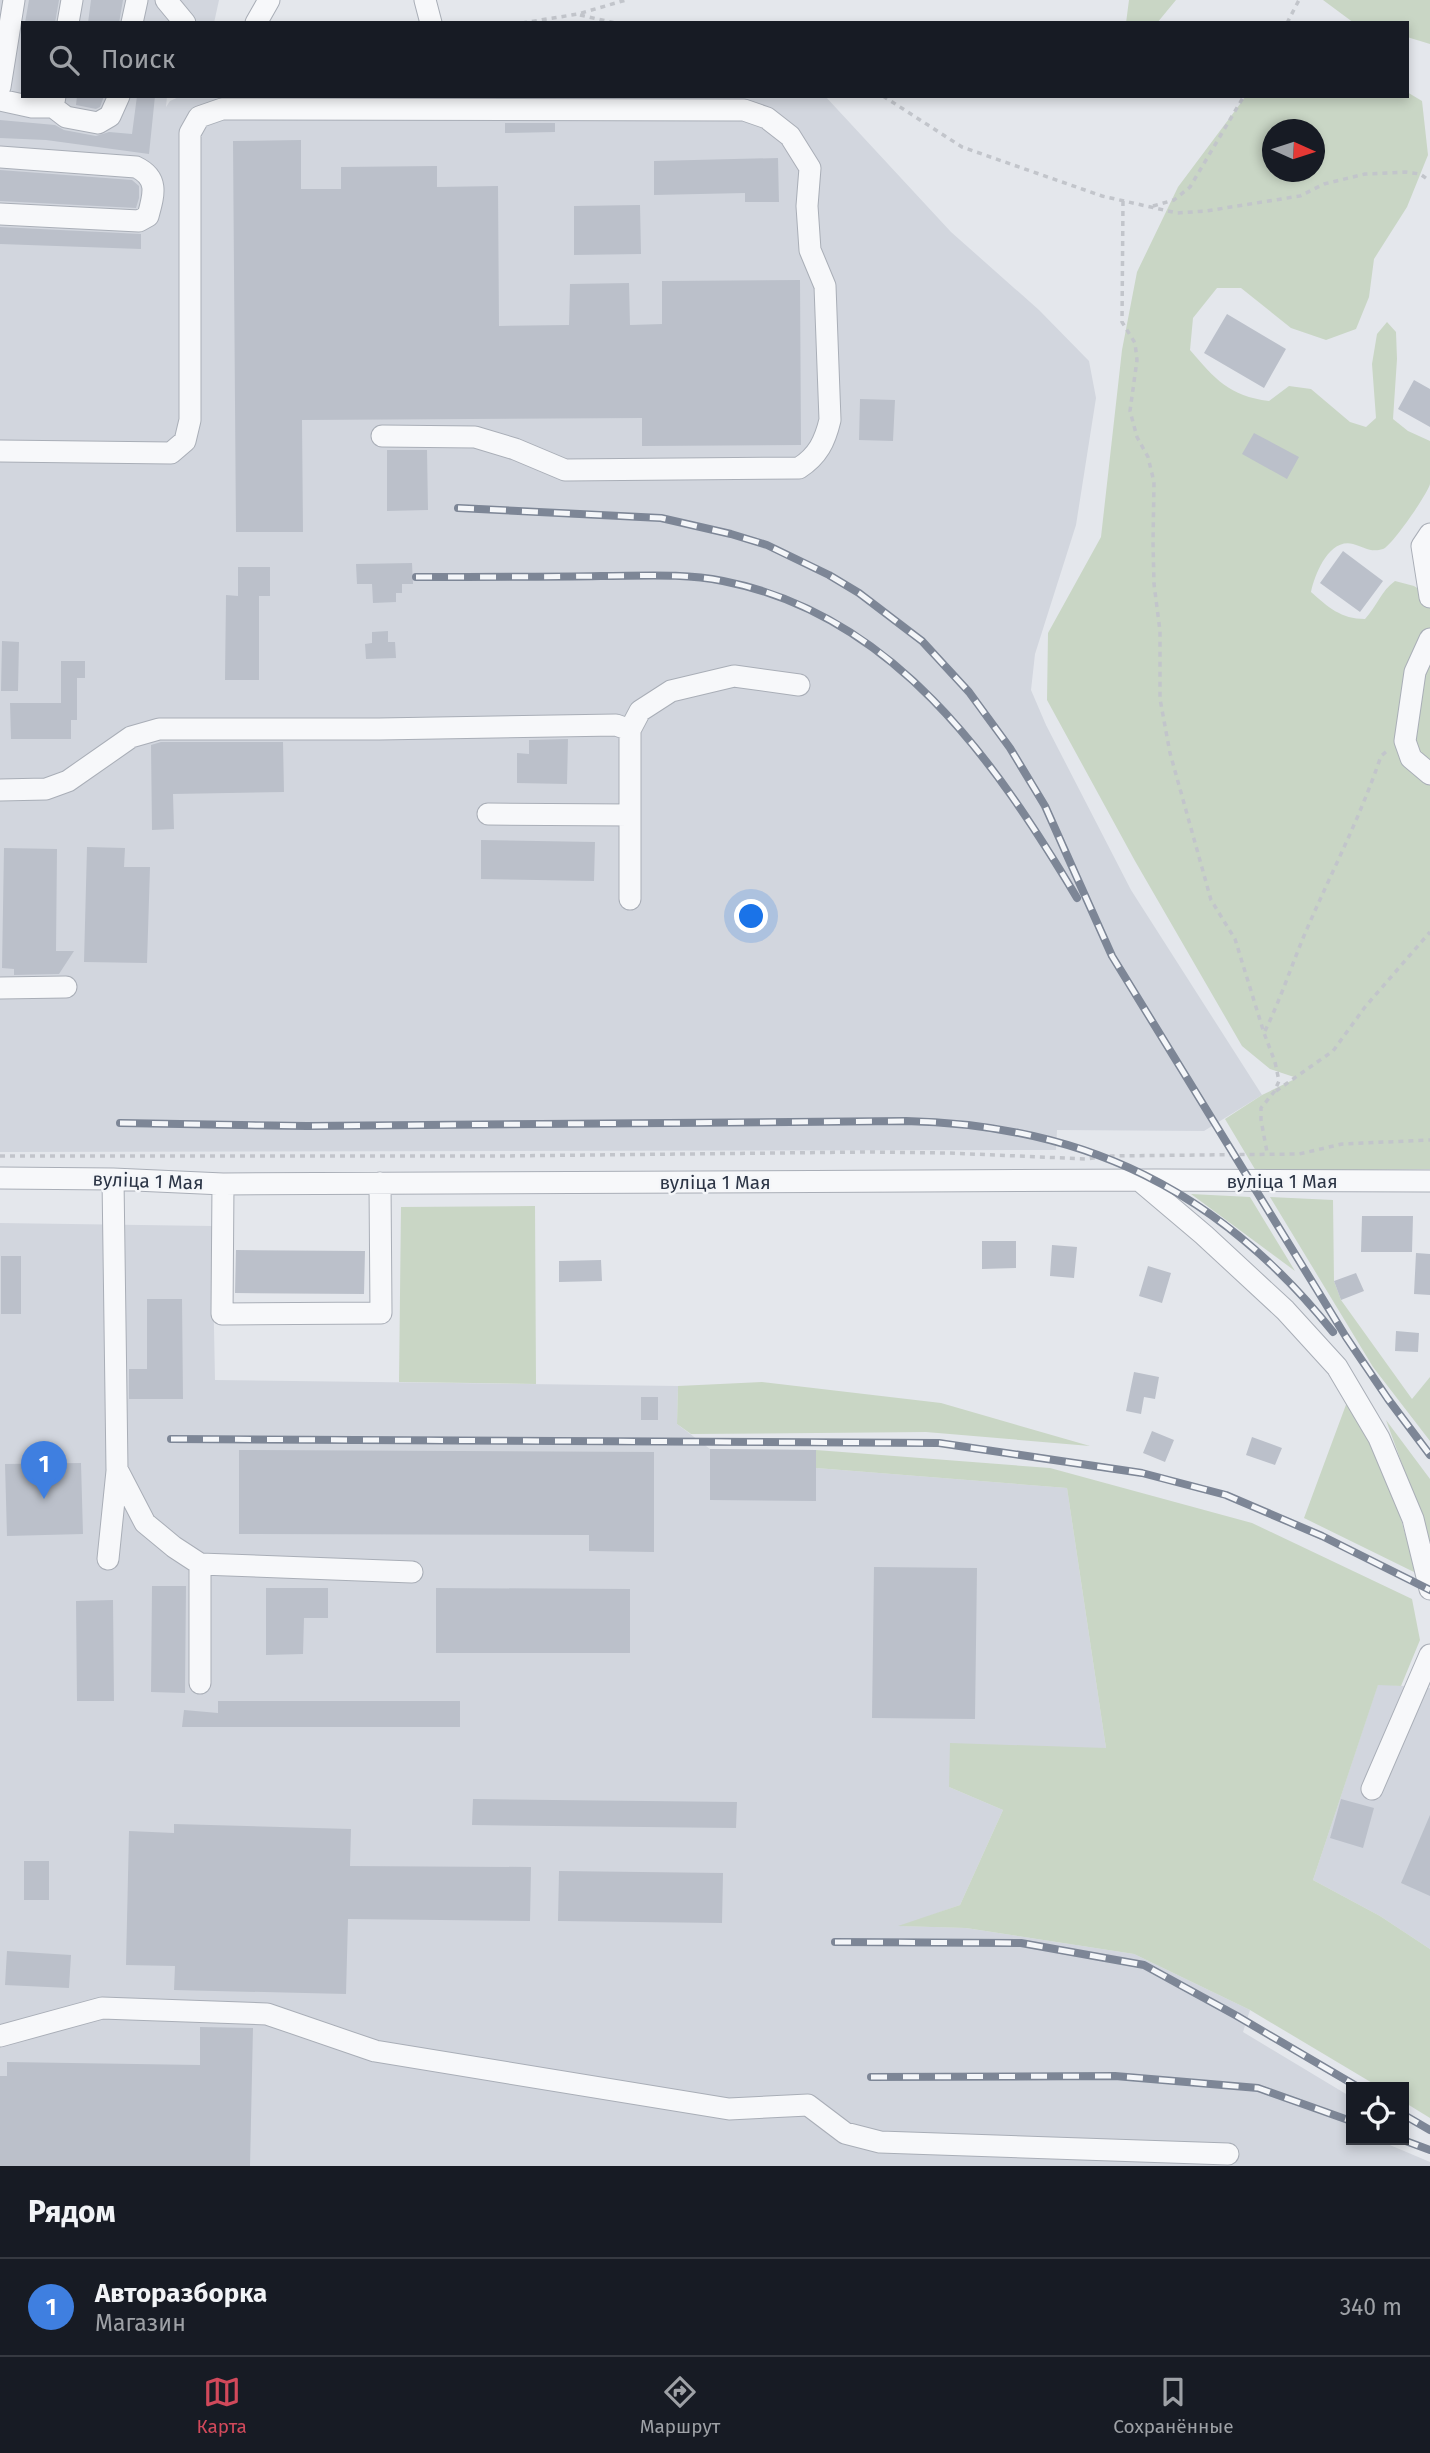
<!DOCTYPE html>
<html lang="ru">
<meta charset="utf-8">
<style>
:root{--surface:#171b24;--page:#242831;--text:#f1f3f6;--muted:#9ea1a6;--line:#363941;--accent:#d1495b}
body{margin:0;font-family:"Fira Sans",sans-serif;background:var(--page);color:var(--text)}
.controls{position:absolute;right:21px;bottom:21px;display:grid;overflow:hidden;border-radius:0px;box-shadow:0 4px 10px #0003}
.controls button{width:63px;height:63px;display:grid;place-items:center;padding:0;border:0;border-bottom:2px solid var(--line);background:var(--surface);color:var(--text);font:35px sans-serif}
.compass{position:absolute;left:1262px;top:119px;width:63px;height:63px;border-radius:50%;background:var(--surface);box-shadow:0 4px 10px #0003;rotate:93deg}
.you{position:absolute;left:752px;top:917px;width:24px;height:24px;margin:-18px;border:5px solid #fff;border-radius:50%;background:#1a73e8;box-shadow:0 0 0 10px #1a73e833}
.badge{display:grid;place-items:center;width:46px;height:46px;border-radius:50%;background:var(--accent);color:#fff;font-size:23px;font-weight:700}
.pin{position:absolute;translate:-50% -58px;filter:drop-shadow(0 2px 4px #0008)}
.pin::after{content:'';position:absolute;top:37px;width:24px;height:21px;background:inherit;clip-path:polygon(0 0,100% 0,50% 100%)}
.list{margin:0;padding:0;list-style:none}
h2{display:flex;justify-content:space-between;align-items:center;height:91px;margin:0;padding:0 28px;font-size:30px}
h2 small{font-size:23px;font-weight:400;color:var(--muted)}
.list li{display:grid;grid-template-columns:46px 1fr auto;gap:21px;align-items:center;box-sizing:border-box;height:98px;padding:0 28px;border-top:2px solid var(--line)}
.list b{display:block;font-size:26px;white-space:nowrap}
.list p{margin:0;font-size:23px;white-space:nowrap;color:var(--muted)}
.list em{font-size:23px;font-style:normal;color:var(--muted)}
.icon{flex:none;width:38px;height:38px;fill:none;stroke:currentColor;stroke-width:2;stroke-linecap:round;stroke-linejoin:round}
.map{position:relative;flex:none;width:1430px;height:2166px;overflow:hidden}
.search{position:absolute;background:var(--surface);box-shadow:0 4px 10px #0003;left:21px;right:21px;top:21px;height:77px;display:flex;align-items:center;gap:18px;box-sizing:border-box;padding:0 24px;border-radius:0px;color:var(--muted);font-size:26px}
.sheet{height:189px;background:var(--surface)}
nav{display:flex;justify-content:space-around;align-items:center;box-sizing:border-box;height:98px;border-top:2px solid var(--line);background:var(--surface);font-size:19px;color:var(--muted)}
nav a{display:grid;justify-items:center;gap:4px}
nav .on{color:var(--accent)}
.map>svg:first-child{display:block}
</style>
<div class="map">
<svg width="1430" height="2166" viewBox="0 0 1430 2166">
<rect width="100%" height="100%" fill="#e4e7ec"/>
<path fill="#d2d6de" d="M 0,0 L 219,0 L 214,23 L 23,23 L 23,96 L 167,96 L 166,107 L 170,101 L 181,96 L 825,96 L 951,232 L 1039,310 L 1089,361 L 1096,398 L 1076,525 L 1035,654 L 1031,690 L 1046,725 L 1131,890 L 1262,1095 L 1204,1131 L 1057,1130 L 1056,1150 L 0,1152 Z
M 0,1223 L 212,1226 L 215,1380 L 678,1386 L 677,1424 L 710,1449 L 816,1450 L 816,1468 L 1067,1488 L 1106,1748 L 949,1787 L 1003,1810 L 960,1905 L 901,1926 L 966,1928 L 1134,1954 L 1250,2010 L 1243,2032 L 1351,2097 L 1351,2140 L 1378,2140 L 1430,2162 L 1430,2166 L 0,2166 Z
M 1378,1684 L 1430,1688 L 1430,1949 L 1380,1916 L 1313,1880 Z"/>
<path fill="#c9d6c5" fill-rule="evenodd" d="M 1129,0 L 1176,0 L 1157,23 L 1126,23 Z
M 1323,0 L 1430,0 L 1430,44 L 1407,37 L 1407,23 L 1354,23 Z
M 1407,92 L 1422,101 L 1428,155 L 1407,207 L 1374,259 L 1369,297 L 1356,329 L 1326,340 L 1291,328 L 1241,288 L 1217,288 L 1193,318 L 1190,350 C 1215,379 1229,396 1269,401 L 1289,386 L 1311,389 L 1350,422 L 1366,427 L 1376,418 L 1372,364 L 1377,334 L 1387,322 L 1396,332 L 1397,359 L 1393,419 L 1408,431 L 1430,441 C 1430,455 1430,471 1430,484 C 1428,493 1392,546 1383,549 C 1371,553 1364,547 1353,544 C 1329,538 1315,574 1311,592 C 1328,607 1341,619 1365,619 C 1377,606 1381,591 1395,581 L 1414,586 L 1430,596 L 1430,1169 L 1256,1171 L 1225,1119 L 1262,1095 L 1297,1078 L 1270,1069 L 1242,1046 L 1135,861 L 1047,700 L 1048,633 L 1101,537 L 1122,350 L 1137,272 L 1178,187 L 1246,96 L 1407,96 ZM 1272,130 L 1314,130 L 1314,172 L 1272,172 Z
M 1191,1194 L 1250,1197 L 1295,1271 Z
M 1270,1197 L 1333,1200 L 1334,1281 L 1341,1300 L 1412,1399 L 1430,1377 L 1430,1441 L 1373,1367 Z
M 535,1206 L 536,1384 L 399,1382 L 401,1207 Z
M 762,1382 L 941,1403 L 1090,1446 L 926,1432 L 691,1434 L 677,1424 L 678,1386 Z
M 1347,1402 L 1390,1480 L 1416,1573 L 1304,1518 Z
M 1386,1420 L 1430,1479 L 1430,1556 L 1421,1516 Z
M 816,1450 L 1050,1468 L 1252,1523 L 1412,1599 L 1420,1640 L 1401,1686 L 1378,1685 L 1313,1880 L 1380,1916 L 1430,1949 L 1430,2118 L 1404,2102 L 1404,2087 L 1379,2087 L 1250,2010 L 1134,1954 L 966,1928 L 898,1926 L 960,1905 L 1003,1810 L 949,1787 L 950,1743 L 1106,1748 L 1067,1488 L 816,1468 Z"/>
<path fill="#bbc0ca" d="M 29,0 L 59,0 L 55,23 L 25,23 Z
M 91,0 L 123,0 L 119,23 L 88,23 Z
M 77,96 L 104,96 L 100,107 L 96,109 L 76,105 Z
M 137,96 L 155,96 L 149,154 L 46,140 L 0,138 L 0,120 L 55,125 L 64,130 L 96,136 L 109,132 L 132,134 Z
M 505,123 L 555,123 L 555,132 L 505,133 Z
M 301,140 L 301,189 L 341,189 L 341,167 L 437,166 L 437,187 L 498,186 L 499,326 L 569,325 L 570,284 L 629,283 L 630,325 L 662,324 L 662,281 L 800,280 L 801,445 L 642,446 L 642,418 L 302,420 L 303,532 L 236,532 L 233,141 Z
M 778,158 L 779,202 L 745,202 L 745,193 L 654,195 L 654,161 Z
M 0,170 L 132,180 L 139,186 L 139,198 L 136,208 L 0,201 Z
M 640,205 L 641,254 L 574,255 L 574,206 Z
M 0,227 L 141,234 L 141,249 L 0,244 Z
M 1227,314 L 1286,349 L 1264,388 L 1204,353 Z
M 1414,380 L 1430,389 L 1430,427 L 1398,409 Z
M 860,399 L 895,400 L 893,441 L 859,440 Z
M 1254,433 L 1299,457 L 1287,479 L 1242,454 Z
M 387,450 L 427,450 L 428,510 L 387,511 Z
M 1343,551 L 1383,581 L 1360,612 L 1320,583 Z
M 412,563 L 413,584 L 402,584 L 402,593 L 396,593 L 396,602 L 373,603 L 372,584 L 357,584 L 356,564 Z
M 238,567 L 270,567 L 270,596 L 259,596 L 259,680 L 225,680 L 226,595 L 238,596 Z
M 388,631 L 388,642 L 395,642 L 396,658 L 366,659 L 365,644 L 372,643 L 372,632 Z
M 2,641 L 19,642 L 18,691 L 1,691 Z
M 61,661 L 85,661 L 85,678 L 77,678 L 77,720 L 71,720 L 71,739 L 11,739 L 10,703 L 61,703 Z
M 568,739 L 567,784 L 517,783 L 517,753 L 529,754 L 529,740 Z
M 161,742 L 283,742 L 284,792 L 173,794 L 174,829 L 152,830 L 151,745 Z
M 481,840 L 595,842 L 594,881 L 481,879 Z
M 87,847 L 125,848 L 124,867 L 150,867 L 147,963 L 84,962 Z
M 4,848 L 57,849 L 56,951 L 74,951 L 59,974 L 14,975 L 14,969 L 2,968 Z
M 1362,1216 L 1413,1216 L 1412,1252 L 1361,1252 Z
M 982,1241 L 1016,1241 L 1016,1268 L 982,1269 Z
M 1052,1245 L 1077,1247 L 1074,1278 L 1050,1276 Z
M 236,1250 L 365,1251 L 364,1294 L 235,1293 Z
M 1416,1253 L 1430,1254 L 1430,1295 L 1414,1294 Z
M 1,1256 L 21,1256 L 21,1314 L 1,1314 Z
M 601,1260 L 602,1281 L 559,1282 L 559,1261 Z
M 1148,1266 L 1171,1273 L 1162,1303 L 1139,1296 Z
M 1356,1273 L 1364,1291 L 1341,1300 L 1334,1281 Z
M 147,1299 L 182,1299 L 183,1399 L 129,1399 L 129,1369 L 147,1369 Z
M 1396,1331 L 1419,1333 L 1418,1352 L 1395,1351 Z
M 1134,1372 L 1159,1377 L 1155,1399 L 1144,1397 L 1141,1414 L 1126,1411 Z
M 641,1397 L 658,1397 L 658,1420 L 641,1420 Z
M 1152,1431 L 1174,1440 L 1165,1462 L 1143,1453 Z
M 1252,1437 L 1282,1448 L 1275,1465 L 1246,1455 Z
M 710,1449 L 816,1450 L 816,1501 L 710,1500 Z
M 239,1450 L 654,1452 L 654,1552 L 589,1551 L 589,1535 L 239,1534 Z
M 81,1463 L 83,1534 L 7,1536 L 5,1464 Z
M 874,1567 L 977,1568 L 975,1719 L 872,1718 Z
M 152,1586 L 186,1586 L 185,1693 L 151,1692 Z
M 266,1588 L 328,1588 L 328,1618 L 304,1618 L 303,1654 L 266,1655 Z
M 436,1588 L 630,1589 L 630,1653 L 436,1653 Z
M 113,1600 L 114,1701 L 77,1701 L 76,1601 Z
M 218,1701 L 460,1701 L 460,1727 L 182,1727 L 184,1710 L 218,1713 Z
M 473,1799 L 737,1802 L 736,1828 L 472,1825 Z
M 1341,1799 L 1374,1808 L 1363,1848 L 1330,1838 Z
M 1430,1815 L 1430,1896 L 1401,1883 Z
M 174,1824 L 351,1829 L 350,1866 L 531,1867 L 530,1921 L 348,1919 L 346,1994 L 174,1990 L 175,1966 L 126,1965 L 129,1831 L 174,1833 Z
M 24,1861 L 49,1861 L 49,1900 L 24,1900 Z
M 559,1871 L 723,1873 L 722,1923 L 558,1921 Z
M 7,1951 L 71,1955 L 69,1988 L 5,1985 Z
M 200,2027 L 253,2028 L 250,2166 L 0,2166 L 0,2076 L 7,2076 L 7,2062 L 200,2065 Z"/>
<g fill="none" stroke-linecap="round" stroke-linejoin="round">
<defs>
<path id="minor" d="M 166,0 L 185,23
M 425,0 L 431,23
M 68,23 L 72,0
M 132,23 L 137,0
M 256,23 L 269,0
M 0,87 L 14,0
M 55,96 L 53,107 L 66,117 L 98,123 L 110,116 L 119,96
M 0,100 L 32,107 L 53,107
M 0,157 L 136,167 C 159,178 154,194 148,216 L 139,221 L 0,214
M 0,451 L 171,453 L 185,441 L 190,420 L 190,133 L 199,117 L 222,109 L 744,110 L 767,118 L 790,136 L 810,168 L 807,206 L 810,250 L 825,286 L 830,420 C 825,441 818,456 799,468 L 565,470 L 515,449 L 475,437 L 382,436
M 1430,534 L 1422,546 L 1430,597
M 1430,639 L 1415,672 L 1405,741 L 1411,758 L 1430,774
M 630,730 L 640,711 L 671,691 L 734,676 L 799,685
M 0,790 L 46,789 L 68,781 L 131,737 L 159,729 L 379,729 L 616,725 L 630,730 L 630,899
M 488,814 L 630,815
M 0,988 L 66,987
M 0,1178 L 113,1179 L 223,1184 L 1155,1180 L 1430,1181
M 113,1179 L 117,1469 L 145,1523 L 174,1547 L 200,1564 L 412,1572
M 1139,1180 L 1204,1235 L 1285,1310 L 1337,1367 L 1379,1438 L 1413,1519 L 1430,1589
M 223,1184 L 222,1314 L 381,1313 L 380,1183
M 108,1559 L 117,1471
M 200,1564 L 200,1683
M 1372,1789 L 1430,1655
M 0,2036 L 102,2008 L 267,2014 L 375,2051 L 729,2109 L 808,2105 L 845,2133 L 880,2142 L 1228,2154"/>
</defs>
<use href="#minor" stroke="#a9aeb7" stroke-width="23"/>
<path stroke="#c2c5cb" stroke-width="3.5" stroke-dasharray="5 5" stroke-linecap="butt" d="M 580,15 L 615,23
M 522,23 L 578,14 L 626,0
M 1287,23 L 1299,0
M 883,96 L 962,147 L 1102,196 L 1177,213 L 1206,211 L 1300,196 L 1324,184 L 1365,174 L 1405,172 L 1420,174 L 1430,181
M 1123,201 L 1122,322 L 1135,343 L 1137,360 L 1130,411 L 1137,437 L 1148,457 L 1154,482 L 1153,543 L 1154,584 L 1160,631 L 1160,699 L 1170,753 L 1211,900 L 1235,939 L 1264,1033 L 1275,1062 L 1279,1081 L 1274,1092 L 1261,1108 L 1261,1120 L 1267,1152
M 1153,206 L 1174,200 L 1190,187 L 1244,96
M 1265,1031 C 1281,998 1292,964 1306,931 C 1332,871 1360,818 1381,756 L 1387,751
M 1276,1091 L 1333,1051 L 1365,1007 L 1430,932
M 0,1156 L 500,1156 L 869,1152 L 949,1153 L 1087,1159 L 1105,1156 L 1299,1154 L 1342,1144 L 1430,1140"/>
<use href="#minor" stroke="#f7f8fa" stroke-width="21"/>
<defs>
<path id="rail" d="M 458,508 L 661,518 L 731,534 L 767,545 L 829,575 L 859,593 L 922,641 L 969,692 L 1010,748 L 1045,806 L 1112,956 L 1346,1337 L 1388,1399 L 1430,1455
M 416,577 C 478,577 540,577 601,576 C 642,576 683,573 723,581 C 893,614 994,759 1077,898
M 120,1123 L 307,1126 L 906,1121 C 1086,1125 1220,1191 1333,1332
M 171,1439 L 939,1443 L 1142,1473 L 1226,1495 L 1322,1536 L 1430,1590
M 835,1942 L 1021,1943 L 1144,1965 L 1237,2016 L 1358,2087
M 871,2077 L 1115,2076 L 1258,2088 L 1351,2121
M 1404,2115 L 1430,2130
M 1403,2140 L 1430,2150"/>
</defs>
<use href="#rail" stroke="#7d8696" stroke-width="8"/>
<use href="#rail" stroke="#f4f6f9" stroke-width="5" stroke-dasharray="16" stroke-linecap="butt"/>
</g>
<g text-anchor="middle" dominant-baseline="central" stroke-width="5" stroke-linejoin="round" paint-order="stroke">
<g font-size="19" fill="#2b3445" stroke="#f4f6f9">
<text transform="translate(148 1181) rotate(2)">вуліца 1 Мая</text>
<text x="1282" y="1181">вуліца 1 Мая</text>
<text x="715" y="1182">вуліца 1 Мая</text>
</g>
</g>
</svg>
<div class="controls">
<button><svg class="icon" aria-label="locate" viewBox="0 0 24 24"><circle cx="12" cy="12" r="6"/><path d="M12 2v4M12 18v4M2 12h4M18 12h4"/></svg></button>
</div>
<svg class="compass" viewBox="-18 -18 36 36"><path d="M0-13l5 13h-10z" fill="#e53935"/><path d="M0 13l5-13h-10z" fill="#9ea1a6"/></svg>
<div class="you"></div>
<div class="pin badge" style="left:44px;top:1499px;background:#3f7fe0">1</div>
<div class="search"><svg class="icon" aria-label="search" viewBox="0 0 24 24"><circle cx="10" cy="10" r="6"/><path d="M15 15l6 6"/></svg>Поиск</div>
</div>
<section class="sheet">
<h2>Рядом<small></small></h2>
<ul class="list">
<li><span class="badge" style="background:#3f7fe0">1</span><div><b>Авторазборка</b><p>Магазин</p></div><em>340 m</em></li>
</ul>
</section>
<nav>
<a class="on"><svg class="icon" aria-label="map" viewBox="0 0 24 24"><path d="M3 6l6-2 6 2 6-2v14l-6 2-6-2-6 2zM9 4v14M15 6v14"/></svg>Карта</a>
<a><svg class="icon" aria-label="directions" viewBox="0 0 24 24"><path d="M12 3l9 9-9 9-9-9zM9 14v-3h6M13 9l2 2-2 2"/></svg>Маршрут</a>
<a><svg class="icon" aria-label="saved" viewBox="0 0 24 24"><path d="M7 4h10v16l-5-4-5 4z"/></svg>Сохранённые</a>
</nav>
